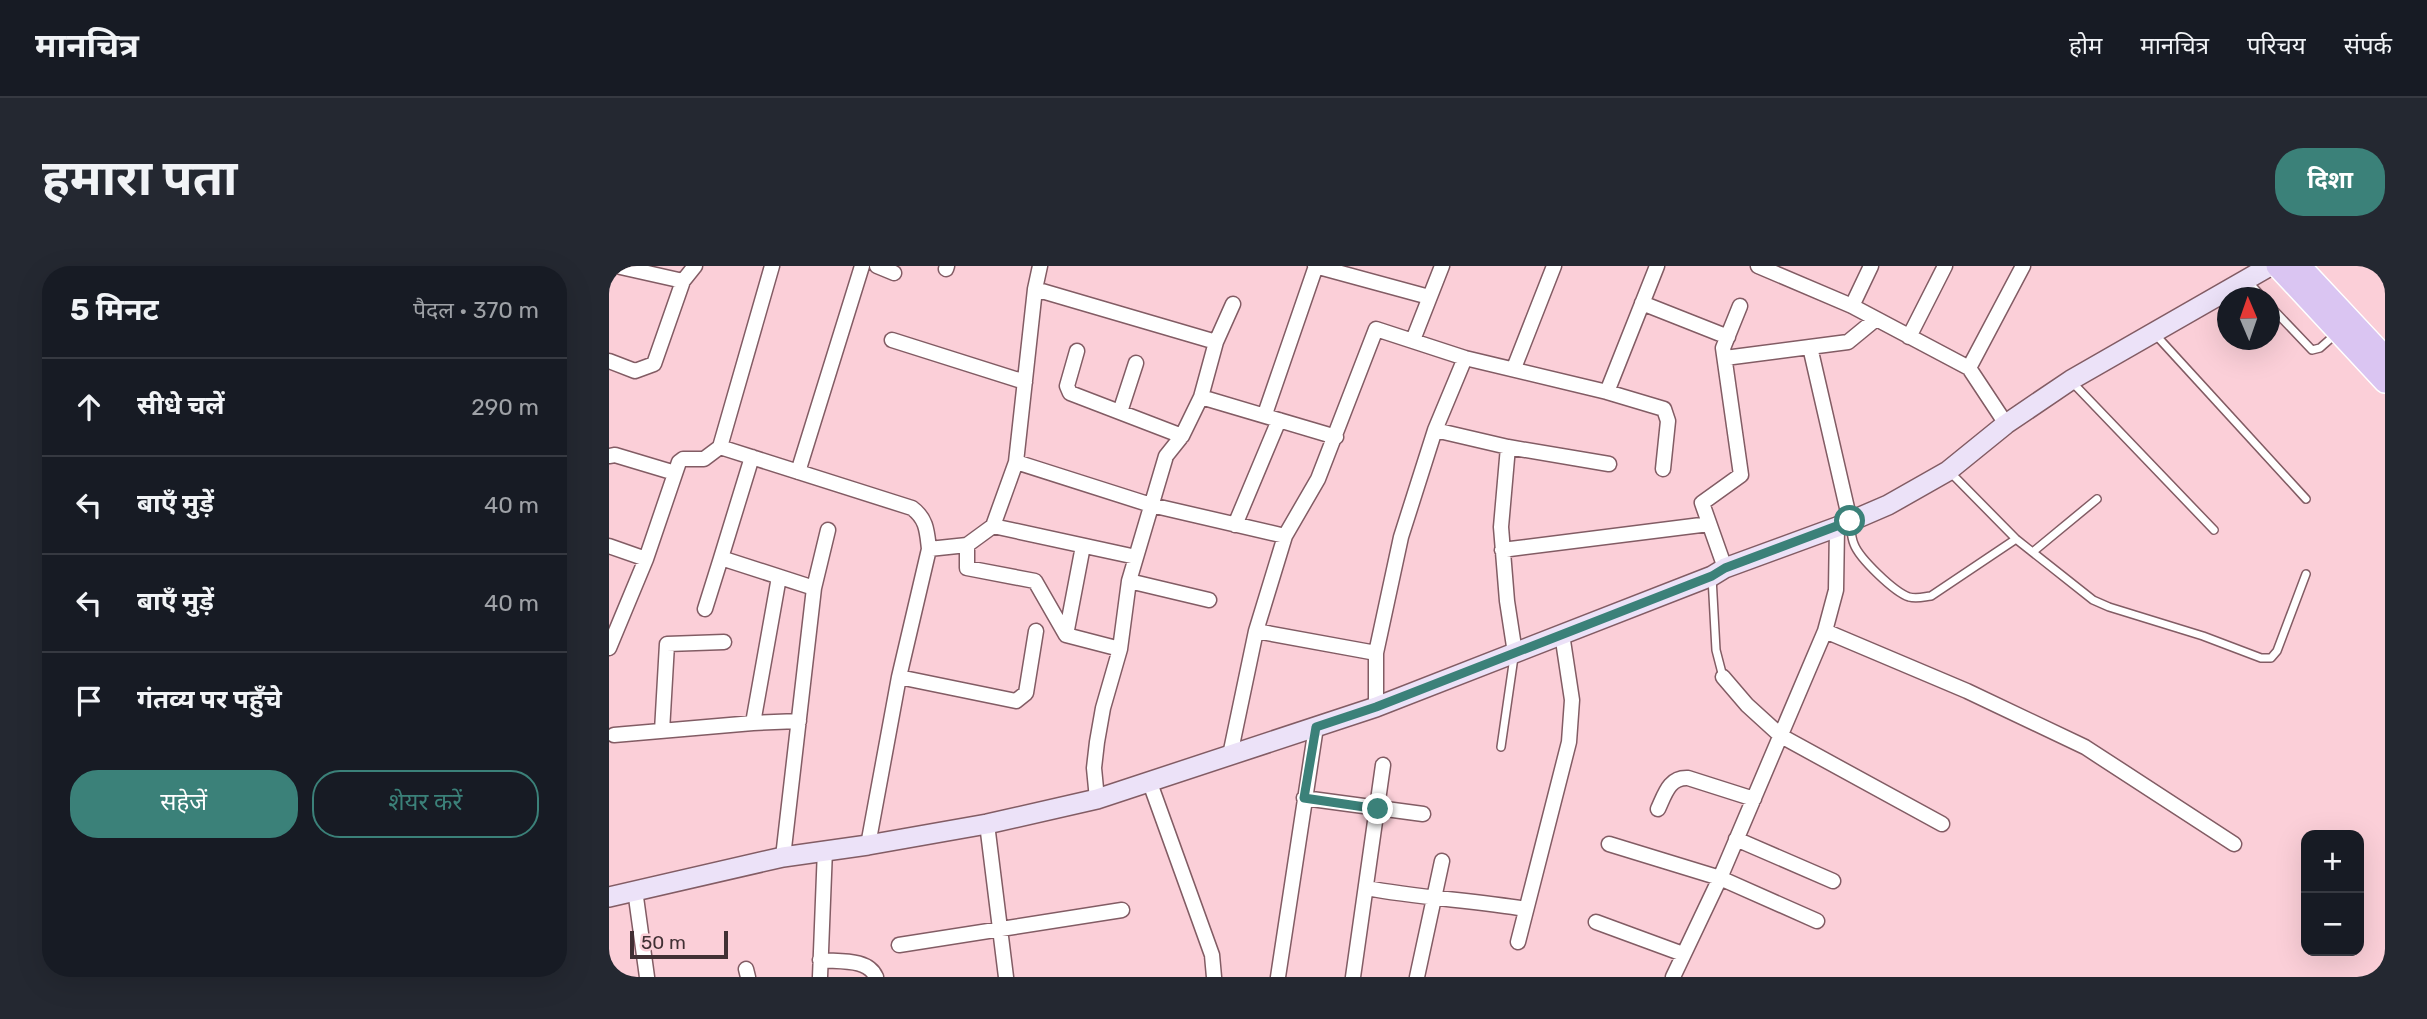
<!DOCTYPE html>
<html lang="hi">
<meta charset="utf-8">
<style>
:root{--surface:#171b24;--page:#242831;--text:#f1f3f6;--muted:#9ea1a6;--line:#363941;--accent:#3b8179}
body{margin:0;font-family:Rubik,"Noto Sans Devanagari",sans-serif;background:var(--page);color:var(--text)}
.controls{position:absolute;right:21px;bottom:21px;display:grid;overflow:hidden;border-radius:14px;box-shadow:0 7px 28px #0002}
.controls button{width:63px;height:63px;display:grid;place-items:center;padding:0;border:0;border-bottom:2px solid var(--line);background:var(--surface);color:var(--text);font:35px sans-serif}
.compass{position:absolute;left:1608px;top:21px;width:63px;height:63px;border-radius:50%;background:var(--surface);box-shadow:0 7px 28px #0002;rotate:358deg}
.scale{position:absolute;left:21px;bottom:18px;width:98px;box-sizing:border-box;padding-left:7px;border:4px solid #413034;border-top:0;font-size:19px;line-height:24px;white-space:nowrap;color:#413034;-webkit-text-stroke:5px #fbcfd8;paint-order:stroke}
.stop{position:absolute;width:21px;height:21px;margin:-16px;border:5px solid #3b8179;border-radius:50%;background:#fff}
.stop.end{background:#3b8179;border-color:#fff;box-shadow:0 2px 7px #0008}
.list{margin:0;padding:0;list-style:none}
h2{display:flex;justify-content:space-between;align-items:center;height:91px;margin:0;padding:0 28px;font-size:30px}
h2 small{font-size:23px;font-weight:400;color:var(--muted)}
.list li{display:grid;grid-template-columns:46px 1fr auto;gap:21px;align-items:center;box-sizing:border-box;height:98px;padding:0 28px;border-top:2px solid var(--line)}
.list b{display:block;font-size:26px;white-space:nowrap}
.list em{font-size:23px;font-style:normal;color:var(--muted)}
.actions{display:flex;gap:14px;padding:21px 28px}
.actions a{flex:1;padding:16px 0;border:2px solid var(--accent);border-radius:28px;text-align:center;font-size:24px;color:var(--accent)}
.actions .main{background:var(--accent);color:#fff}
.icon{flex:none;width:38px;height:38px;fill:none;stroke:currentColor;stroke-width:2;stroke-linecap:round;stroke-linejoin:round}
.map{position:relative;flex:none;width:1776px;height:711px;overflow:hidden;border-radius:28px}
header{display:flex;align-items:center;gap:42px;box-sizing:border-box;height:98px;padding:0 35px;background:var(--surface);border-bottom:2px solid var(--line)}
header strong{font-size:33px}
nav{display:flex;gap:38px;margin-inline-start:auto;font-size:24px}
.intro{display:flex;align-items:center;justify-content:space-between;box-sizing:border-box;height:168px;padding:0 42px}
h1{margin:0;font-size:49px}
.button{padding:18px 32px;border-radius:28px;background:var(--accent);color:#fff;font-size:24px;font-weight:700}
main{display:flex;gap:42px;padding:0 42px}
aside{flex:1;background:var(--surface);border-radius:28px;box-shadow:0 7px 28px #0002}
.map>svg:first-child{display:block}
</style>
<header>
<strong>मानचित्र</strong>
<nav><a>होम</a><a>मानचित्र</a><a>परिचय</a><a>संपर्क</a></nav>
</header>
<div class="intro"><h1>हमारा पता</h1><a class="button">दिशा</a></div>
<main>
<aside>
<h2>5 मिनट<small>पैदल · 370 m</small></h2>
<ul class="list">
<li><svg class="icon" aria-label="ahead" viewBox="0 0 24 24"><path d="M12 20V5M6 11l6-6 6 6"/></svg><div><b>सीधे चलें</b></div><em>290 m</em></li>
<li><svg class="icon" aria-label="left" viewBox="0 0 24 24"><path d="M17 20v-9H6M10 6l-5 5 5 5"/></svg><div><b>बाएँ मुड़ें</b></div><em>40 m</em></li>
<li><svg class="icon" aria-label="left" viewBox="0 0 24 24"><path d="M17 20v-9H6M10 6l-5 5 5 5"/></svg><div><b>बाएँ मुड़ें</b></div><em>40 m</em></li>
<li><svg class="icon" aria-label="arrive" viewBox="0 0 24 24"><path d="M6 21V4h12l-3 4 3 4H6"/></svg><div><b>गंतव्य पर पहुँचे</b></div></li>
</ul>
<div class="actions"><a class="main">सहेजें</a><a>शेयर करें</a></div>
</aside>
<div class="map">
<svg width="1776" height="711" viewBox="0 0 1776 711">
<rect width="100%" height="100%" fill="#fbcfd8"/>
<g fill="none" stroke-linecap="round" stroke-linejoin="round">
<defs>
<path id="lane" d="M 1638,14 L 1654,32
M 1660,39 L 1703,84 L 1711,82 L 1728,67
M 1545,67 L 1697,233
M 1462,115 L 1605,264
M 1340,205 L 1407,273 L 1484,334 L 1500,341 L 1594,370 L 1652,392 L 1662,392 L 1668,385 L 1697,308
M 1241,256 C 1242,263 1242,271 1245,278 C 1250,292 1285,326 1300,331 C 1308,333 1314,331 1322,330 L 1407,273
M 1425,285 L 1488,233
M 1103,311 L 1107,384 L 1114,411
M 892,481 L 905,391"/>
<path id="street" d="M 163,0 L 111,181 L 303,242 C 318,253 318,266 320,283
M 268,0 L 285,7
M 706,0 L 820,31
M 1149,0 L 1243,40 L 1360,102 L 1397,158
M 337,3 L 338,0
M 74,15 L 86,0
M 426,23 L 607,76 L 592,131 L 727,171
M 1033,37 L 1119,71
M 1243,40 L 1262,0
M 1300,71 L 1336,0
M 283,74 L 416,116
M 804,74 L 833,0
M 607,76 L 624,38
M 1201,81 L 1241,255
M 468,85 L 458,120 L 461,127 L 573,170
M 1116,92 L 1239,76 L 1267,53
M 0,95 L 26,105 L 45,98 L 74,15 L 7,0
M 905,102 L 945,0
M 1360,102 L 1414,0
M 998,126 L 1048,0
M 511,146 L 527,97
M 656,148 L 707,0
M 826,164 L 899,181 L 1000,198
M 899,181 L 892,261 L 898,335 L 906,387
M 0,190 L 6,189 L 66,207
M 143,191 L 112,292 L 205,322
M 407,196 L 542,239 L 676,270
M 189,206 L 253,0
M 626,259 L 670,154
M 384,260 L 527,291
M 358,279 L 358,302 L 426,315 L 457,369
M 0,280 L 37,293
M 474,280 L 457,369 L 511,383
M 893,284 L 1100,258
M 1116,302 L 1093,237 L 1132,209 L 1114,82 L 1131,40
M 520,315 L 600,334
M 96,343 L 112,292
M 647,365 L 767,387
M 1216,365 L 1358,425 L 1476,481 L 1625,578
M 0,382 L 37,293 L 70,196 L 74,193 L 95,193 L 111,181
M 290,411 L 407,435 L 417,427 L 427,365
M 1114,411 L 1138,439 L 1172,470 L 1333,558
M 767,441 L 767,387 L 792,271 L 826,164 L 856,92
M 144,457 L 170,311
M 53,465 L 58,378 L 115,376
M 5,469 L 144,457 L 190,455
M 621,489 L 647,365 L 676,270 L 709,213 L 767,63 L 856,92 L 998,126 L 1055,143 L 1059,155 L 1054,203
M 541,517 L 603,689 L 605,711
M 695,532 L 814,548
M 488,533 L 485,502 L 488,476 L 494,442 L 511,383 L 520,315 L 557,190 L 573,170 L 592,131
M 1049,543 C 1056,528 1060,511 1079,512 L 1145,533
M 378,558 L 397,711
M 1127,573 L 1224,615
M 1000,578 L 1111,612 L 1208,655
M 259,579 L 290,411 L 320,283 L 358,279 L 384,260 L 407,196 L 426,23 L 431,0
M 174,591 L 205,322 L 219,264
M 757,622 C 811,632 863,634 917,643
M 26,624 L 38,711
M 987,656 L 1074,688
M 909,676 L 960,476 L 963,434 L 953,368
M 290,679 L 513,644
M 211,694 C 230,696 259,692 267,711
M 137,703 L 139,711
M 211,711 L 216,583
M 669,711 L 707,461
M 744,711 L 774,499
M 808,711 L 833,595
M 1064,711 L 1111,612 L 1216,365 L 1227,324 L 1228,261"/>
<path id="secondary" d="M 0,631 L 174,591 L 259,579 L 378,558 L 488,533 L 767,441 L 1103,310 L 1116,302 L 1228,261 L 1279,239 L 1339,205 L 1397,158 L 1462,114 L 1661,0"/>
<path id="primary" d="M 1668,0 L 1776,116
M 1691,0 L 1776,91"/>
</defs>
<use href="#lane" stroke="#825c64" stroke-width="10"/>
<use href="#street" stroke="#825c64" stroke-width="17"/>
<use href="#secondary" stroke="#825c64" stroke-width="22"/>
<use href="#primary" stroke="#fff" stroke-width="24"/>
<use href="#lane" stroke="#fff" stroke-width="7"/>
<use href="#street" stroke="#fff" stroke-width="14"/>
<use href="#secondary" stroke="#ece2f8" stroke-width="19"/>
<use href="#primary" stroke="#dac5f2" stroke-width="21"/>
</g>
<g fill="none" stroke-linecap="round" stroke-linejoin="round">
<path stroke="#3b8179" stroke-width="9" d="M 769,543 L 695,532 L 707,461 L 767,441 L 1103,310 L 1116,302 L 1241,255"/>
</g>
</svg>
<div class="controls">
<button>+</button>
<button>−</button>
</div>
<svg class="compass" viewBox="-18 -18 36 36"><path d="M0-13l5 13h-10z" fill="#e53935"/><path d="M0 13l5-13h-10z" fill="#9ea1a6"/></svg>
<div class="scale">50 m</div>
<div class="stop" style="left:1241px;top:255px"></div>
<div class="stop end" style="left:769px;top:543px"></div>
</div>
</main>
